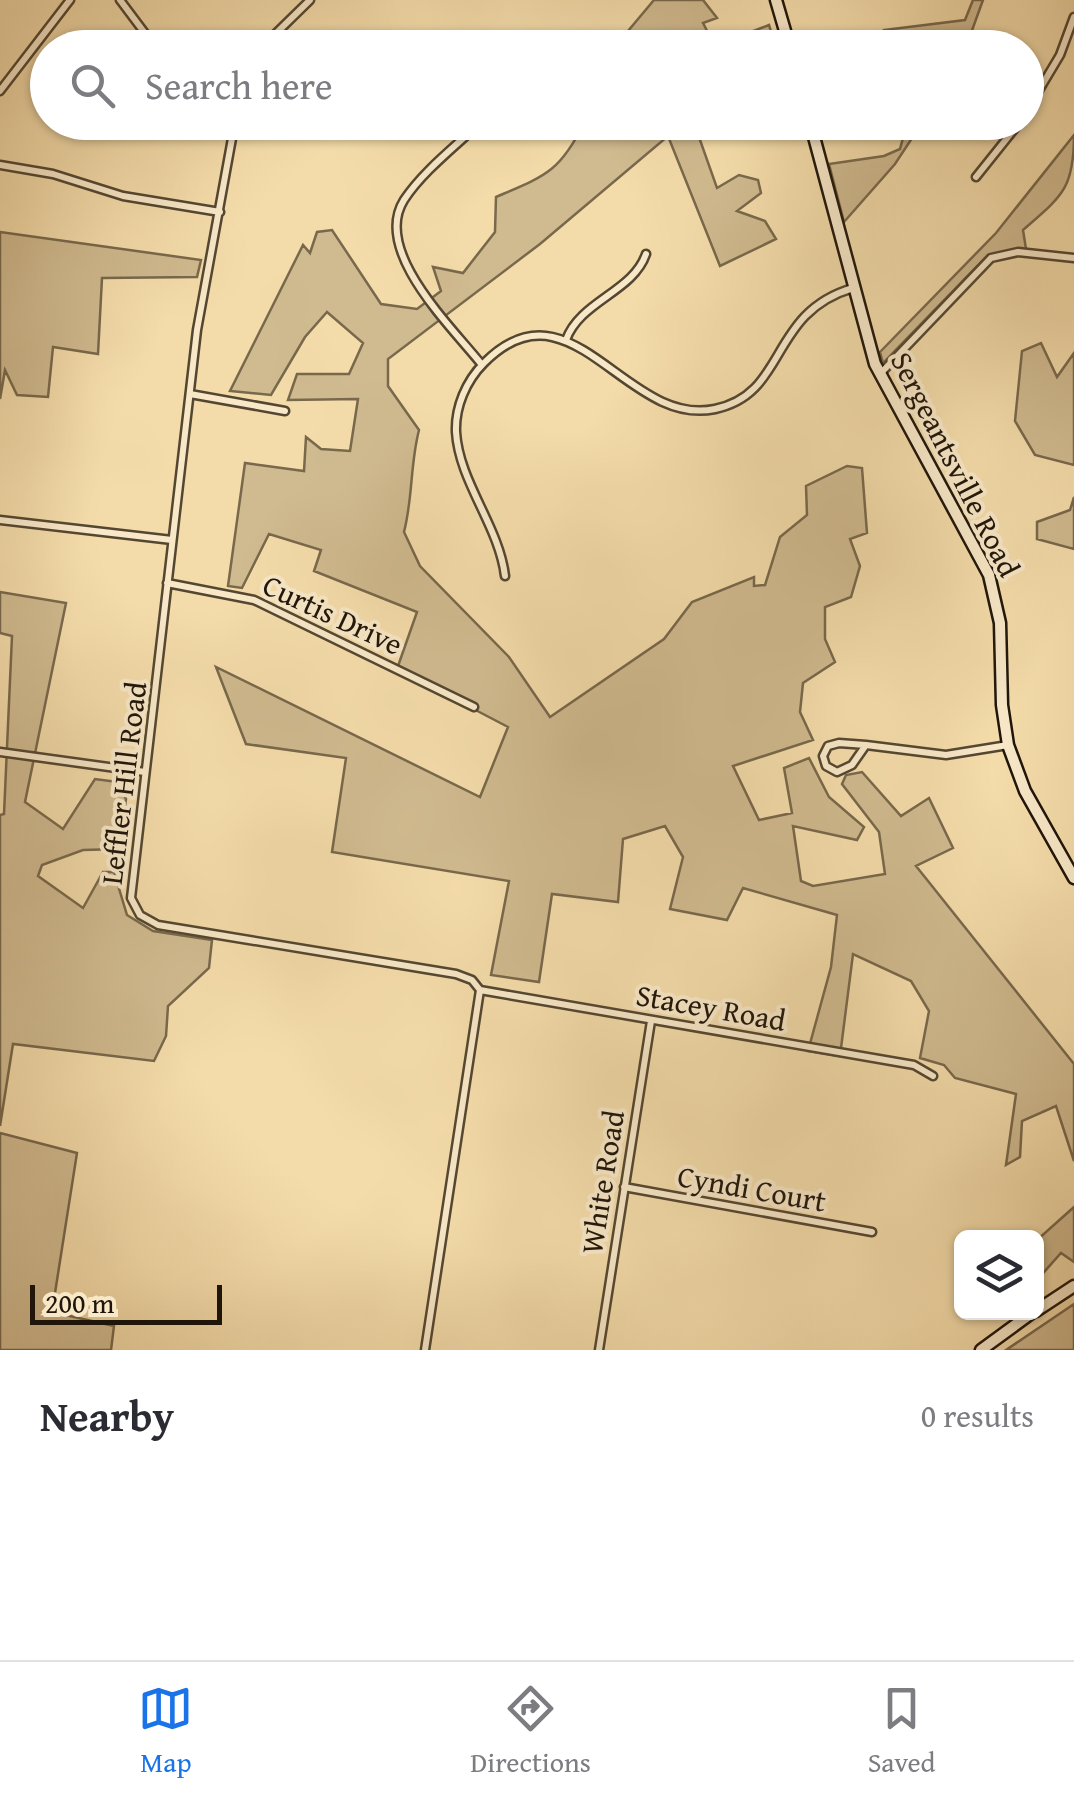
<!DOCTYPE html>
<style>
:root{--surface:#fff;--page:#f7f7f7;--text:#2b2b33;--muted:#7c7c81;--line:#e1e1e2;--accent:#1a73e8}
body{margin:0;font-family:"Gentium Book Plus",serif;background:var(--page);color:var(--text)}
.controls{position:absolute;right:30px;bottom:30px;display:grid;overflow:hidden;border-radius:15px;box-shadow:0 2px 8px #0004}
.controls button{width:90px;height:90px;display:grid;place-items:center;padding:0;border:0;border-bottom:2px solid var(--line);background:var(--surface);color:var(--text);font:50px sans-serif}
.scale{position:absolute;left:30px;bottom:25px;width:192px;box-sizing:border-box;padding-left:10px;border:5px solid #1f1509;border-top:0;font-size:28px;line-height:35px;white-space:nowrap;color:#1f1509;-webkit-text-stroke:8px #f8e8c8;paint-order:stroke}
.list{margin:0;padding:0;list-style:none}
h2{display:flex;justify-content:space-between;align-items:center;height:130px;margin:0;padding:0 40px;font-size:42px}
h2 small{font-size:32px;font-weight:400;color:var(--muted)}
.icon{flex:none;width:55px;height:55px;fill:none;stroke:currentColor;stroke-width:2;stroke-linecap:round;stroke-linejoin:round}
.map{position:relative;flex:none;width:1074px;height:1350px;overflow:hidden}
.search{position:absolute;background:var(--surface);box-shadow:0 2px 8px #0004;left:30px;right:30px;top:30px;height:110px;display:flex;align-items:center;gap:25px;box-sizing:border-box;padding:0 35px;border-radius:55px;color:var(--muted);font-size:38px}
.sheet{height:310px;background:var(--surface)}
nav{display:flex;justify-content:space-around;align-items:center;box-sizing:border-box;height:140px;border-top:2px solid var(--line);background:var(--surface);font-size:28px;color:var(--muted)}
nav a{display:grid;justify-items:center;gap:5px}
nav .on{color:var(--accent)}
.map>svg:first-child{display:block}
</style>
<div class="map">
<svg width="1074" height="1350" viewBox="0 0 1074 1350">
<rect width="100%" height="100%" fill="#f4dcaa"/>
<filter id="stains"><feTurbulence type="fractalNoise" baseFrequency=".002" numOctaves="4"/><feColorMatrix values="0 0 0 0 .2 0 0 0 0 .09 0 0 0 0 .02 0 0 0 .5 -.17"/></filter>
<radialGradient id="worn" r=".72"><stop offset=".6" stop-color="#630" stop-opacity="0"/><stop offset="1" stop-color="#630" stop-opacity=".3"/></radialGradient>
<path fill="#d0ba8f" stroke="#78684c" stroke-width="2.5" d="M 654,0 L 703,0 L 717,18 L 703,23 L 715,46 L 769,25 L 775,45 L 626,47 L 628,31 Z
M 973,0 L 983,0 L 966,47 L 889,47 L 884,30 L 965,20 Z
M 584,123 L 694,123 L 717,188 L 739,175 L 758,180 L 761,193 L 737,211 L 765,221 L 776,239 L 720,266 L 668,136 L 540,244 L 388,359 L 388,386 L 419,430 C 410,465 413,497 404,532 L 420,566 L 509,657 L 550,717 L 664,639 L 692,602 L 754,577 L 754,586 L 765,585 L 780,537 L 807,515 L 806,486 L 847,466 L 862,468 L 867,533 L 850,539 L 860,566 L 851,597 L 825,607 L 825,639 L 835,662 L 803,683 L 800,712 L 813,740 L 733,766 L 759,820 L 792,813 L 784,768 L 809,758 L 829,797 L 864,827 L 857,840 L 793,826 L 801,881 L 813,886 L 885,874 L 879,832 L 842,784 L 846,775 L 862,772 L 901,816 L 929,798 L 953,848 L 916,866 L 1074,1064 L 1074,1161 L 1056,1106 L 1022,1121 L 1020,1157 L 1006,1165 L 1016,1094 L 955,1078 L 944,1065 L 920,1058 L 929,1011 L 911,981 L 853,954 L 840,1056 L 808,1051 L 831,967 L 837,915 L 743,888 L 727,920 L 670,909 L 683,857 L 665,826 L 623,839 L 618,902 L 552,894 L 539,982 L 491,975 L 509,881 L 332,852 L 346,758 L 246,744 L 216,667 L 480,797 L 508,727 L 397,669 L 417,612 L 314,571 L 321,550 L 269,534 L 242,588 L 228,586 L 245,463 L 304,471 L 306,437 L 321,449 L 350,451 L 358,399 L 288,400 L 297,374 L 349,374 L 363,343 L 327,312 L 305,337 L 271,395 L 230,391 L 303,245 L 310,253 L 317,232 L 332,230 L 381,304 L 417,309 L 441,291 L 433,267 L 463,273 L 495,232 L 496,197 C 545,176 560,172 584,123 Z
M 907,123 L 922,123 L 895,164 L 844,222 L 829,164 L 884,156 L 900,149 Z
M 1074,135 C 1074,189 1062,196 1023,230 L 1026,249 L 988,255 L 883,363 L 880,352 L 996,233 Z
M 0,232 L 201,260 L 197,277 L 102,278 L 98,354 L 53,347 L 48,397 L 17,395 L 5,370 L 0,399 Z
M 1041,343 L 1057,377 L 1074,353 L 1074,465 L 1035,455 L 1015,421 L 1022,351 Z
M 1074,497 L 1074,549 L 1037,539 L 1037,522 L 1070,510 Z
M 0,592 L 66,603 L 25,802 L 63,829 L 95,779 L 117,782 L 126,799 L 119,849 L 83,850 L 42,865 L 38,876 L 83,908 L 103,872 L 114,872 L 127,915 L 153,931 L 212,940 L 209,968 L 168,1006 L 166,1036 L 154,1061 L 13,1044 L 0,1126 L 0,815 L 4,814 L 12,636 L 0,633 Z
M 0,1133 L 77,1153 L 52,1312 L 114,1326 L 111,1350 L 0,1350 Z
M 1074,1207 L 1074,1262 L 1061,1253 L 1037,1280 L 1037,1240 Z
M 1074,1304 L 1074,1350 L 1006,1350 Z"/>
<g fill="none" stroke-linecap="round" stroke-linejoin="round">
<defs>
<path id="minor" d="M 120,0 L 156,48
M 261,48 L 310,0
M 0,91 L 70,0
M 1026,112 L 1060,55 L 1074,17
M 235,122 L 197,330 L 131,898 L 140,915 L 158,925 L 456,974 L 472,980 L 480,990 L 425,1350
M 481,122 C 456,146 423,171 404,200 C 372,251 451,326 482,365
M 0,165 L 53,174 L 123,196 L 220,212
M 976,177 L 1020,122
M 566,340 C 580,301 633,292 646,254
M 881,373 L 991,258 L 1018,252 L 1074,258
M 190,394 L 285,411
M 0,520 L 172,540
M 505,576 C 499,526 459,482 456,432 C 455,407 466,381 484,363 C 571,275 626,428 715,409 C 788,394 768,313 853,288
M 167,583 L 254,600 L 474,707
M 839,743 L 866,745 L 852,765 L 837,772 L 826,766 L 823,756 L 828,746 Z
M 866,745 L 946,755 L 1008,745
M 0,752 L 145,772
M 480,990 L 914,1065 L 933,1076
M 624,1187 L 872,1232
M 599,1350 L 651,1021"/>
<path id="secondary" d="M 776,0 L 790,48
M 810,122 L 875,364 L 989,575 L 1000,623 L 1002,705 L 1008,745 L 1025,791 L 1074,878
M 1036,1311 L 1074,1286
M 981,1350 L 1033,1312"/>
</defs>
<use href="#minor" stroke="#544731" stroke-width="11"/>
<use href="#secondary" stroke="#1f1509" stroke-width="15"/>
<use href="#minor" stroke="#f8e8c8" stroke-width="6"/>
<use href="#secondary" stroke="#f8e8c8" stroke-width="10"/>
</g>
<g text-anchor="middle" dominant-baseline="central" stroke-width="8" stroke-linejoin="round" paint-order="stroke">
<g font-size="30" fill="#1f1509" stroke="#f8e8c8">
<text transform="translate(956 464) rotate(63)">Sergeantsville Road</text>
<text transform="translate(333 614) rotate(25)">Curtis Drive</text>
<text transform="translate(123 783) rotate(-83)">Leffler Hill Road</text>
<text transform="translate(711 1007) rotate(10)">Stacey Road</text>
<text transform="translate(602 1182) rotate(-81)">White Road</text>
<text transform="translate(752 1188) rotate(10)">Cyndi Court</text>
</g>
</g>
<rect width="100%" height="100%" filter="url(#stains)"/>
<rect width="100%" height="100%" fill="url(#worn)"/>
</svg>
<div class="controls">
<button><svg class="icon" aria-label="layers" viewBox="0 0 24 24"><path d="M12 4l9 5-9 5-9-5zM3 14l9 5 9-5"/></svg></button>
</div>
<div class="scale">200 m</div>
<div class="search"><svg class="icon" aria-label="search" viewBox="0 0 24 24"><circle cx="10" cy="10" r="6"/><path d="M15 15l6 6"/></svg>Search here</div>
</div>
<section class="sheet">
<h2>Nearby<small>0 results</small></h2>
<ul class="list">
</ul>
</section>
<nav>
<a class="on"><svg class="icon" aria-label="map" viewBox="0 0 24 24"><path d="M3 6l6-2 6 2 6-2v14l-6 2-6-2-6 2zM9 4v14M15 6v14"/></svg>Map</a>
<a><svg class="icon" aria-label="directions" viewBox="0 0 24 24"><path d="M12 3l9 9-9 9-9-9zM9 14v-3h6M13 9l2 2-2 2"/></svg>Directions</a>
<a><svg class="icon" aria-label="saved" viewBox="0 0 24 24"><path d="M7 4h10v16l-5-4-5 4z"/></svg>Saved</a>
</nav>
